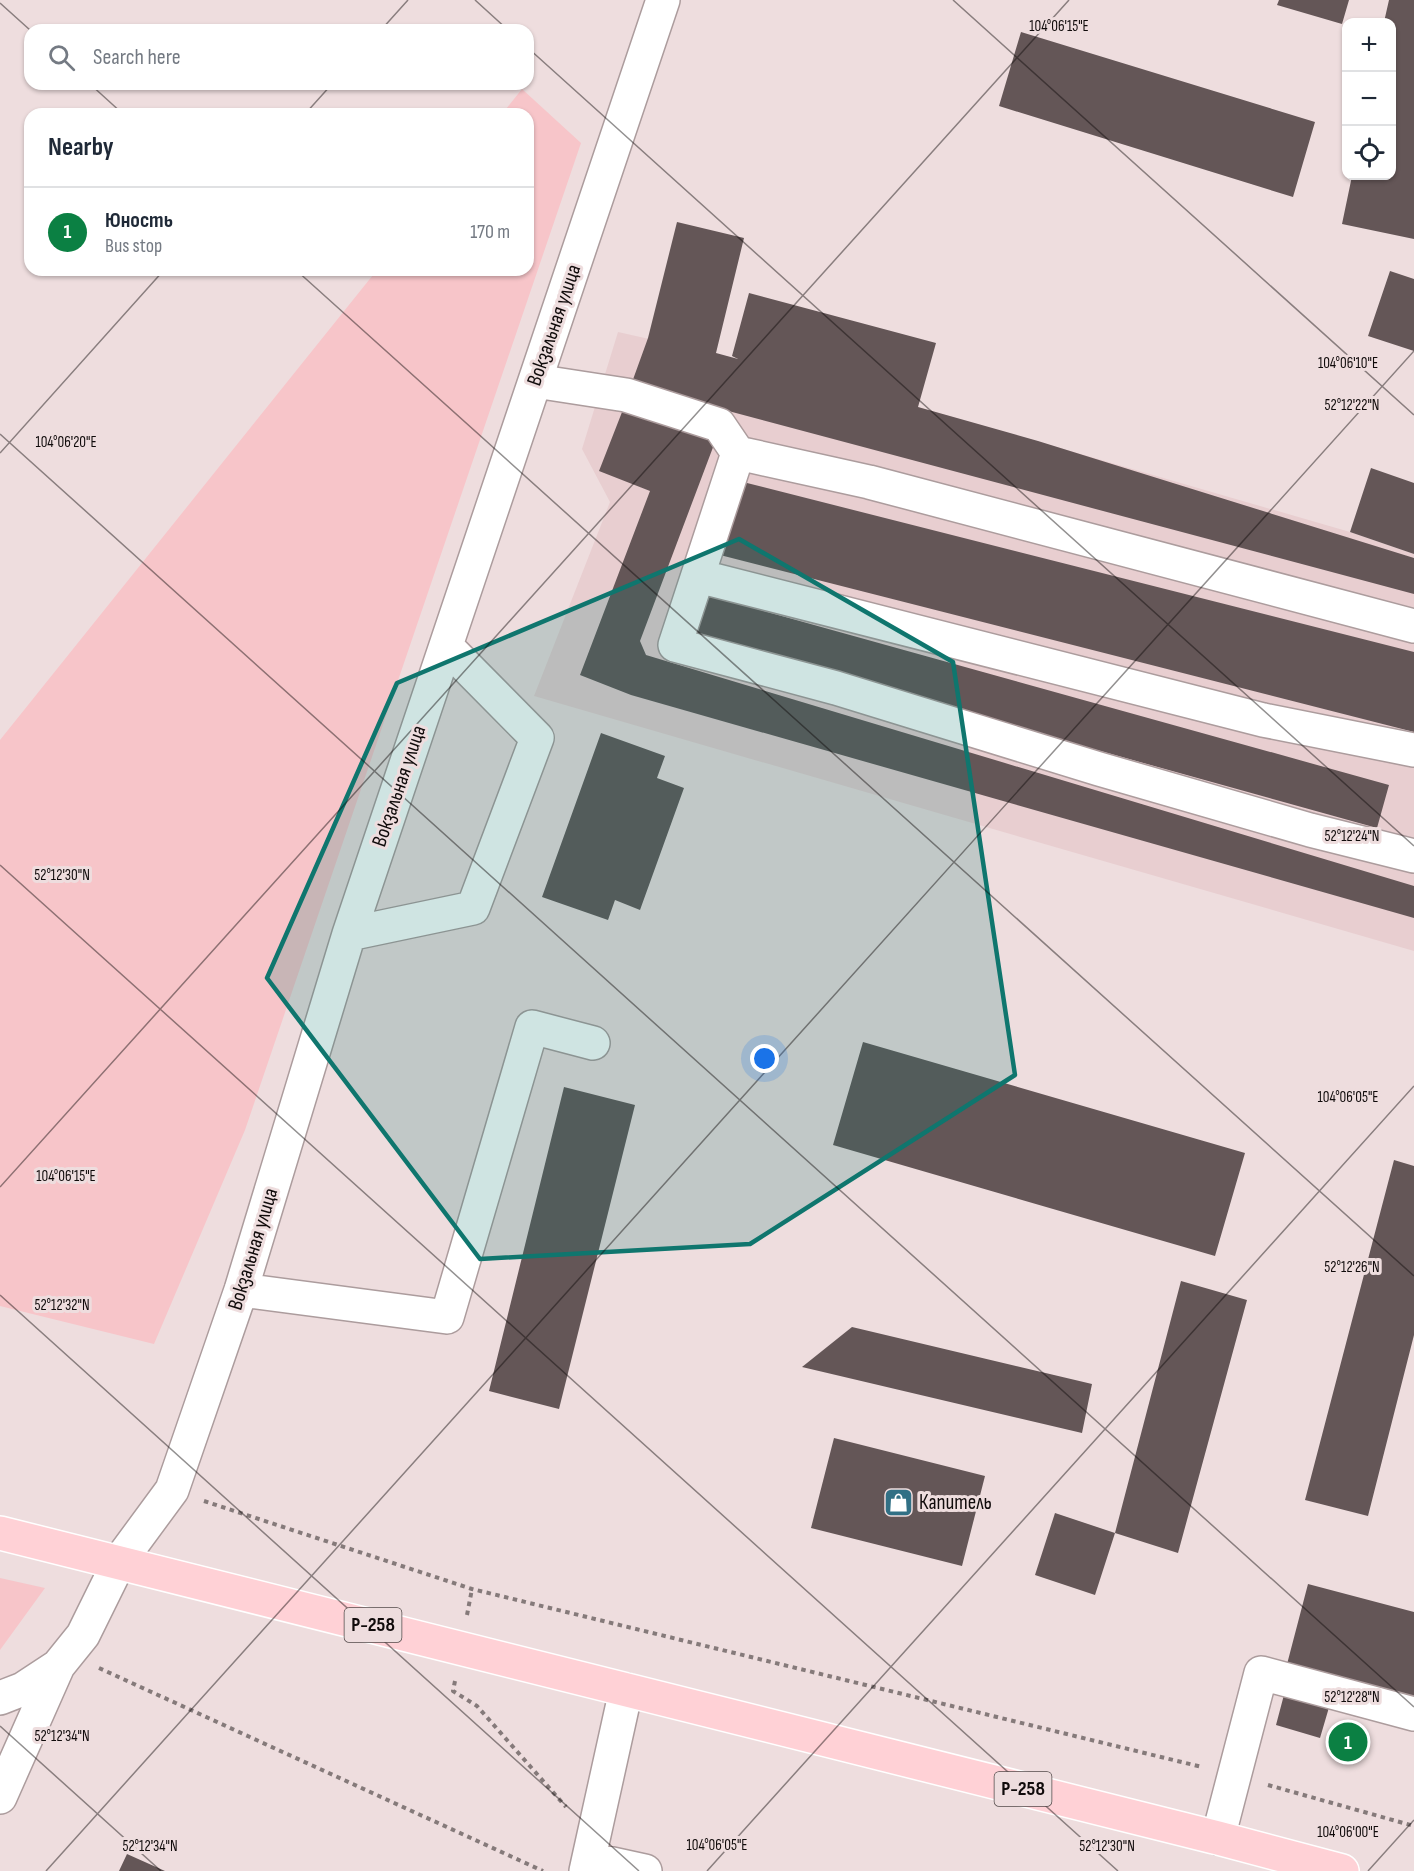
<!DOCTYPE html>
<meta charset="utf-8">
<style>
:root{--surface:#fff;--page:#f2f2f3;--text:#1f2937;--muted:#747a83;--line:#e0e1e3;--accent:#0b8043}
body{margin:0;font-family:"Sofia Sans Condensed",sans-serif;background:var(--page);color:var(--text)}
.controls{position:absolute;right:18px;top:18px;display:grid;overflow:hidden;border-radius:12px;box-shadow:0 2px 4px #0004}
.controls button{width:54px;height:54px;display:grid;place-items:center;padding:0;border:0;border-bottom:2px solid var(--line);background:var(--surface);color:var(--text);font:30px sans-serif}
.you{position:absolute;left:765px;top:1059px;width:21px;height:21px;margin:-15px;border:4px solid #fff;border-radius:50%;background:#1a73e8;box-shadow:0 0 0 9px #1a73e833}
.badge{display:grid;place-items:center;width:39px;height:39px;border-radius:50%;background:var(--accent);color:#fff;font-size:20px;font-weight:700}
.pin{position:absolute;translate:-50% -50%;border:3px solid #fff;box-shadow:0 2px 6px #0006}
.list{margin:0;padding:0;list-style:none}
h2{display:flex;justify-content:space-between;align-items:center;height:78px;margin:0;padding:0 24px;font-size:26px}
h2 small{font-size:20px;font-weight:400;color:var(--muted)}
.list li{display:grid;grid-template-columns:39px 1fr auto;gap:18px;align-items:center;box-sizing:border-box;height:90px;padding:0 24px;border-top:2px solid var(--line)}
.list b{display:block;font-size:22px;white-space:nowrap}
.list p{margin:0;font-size:20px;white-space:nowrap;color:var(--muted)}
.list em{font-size:20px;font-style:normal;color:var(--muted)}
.icon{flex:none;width:33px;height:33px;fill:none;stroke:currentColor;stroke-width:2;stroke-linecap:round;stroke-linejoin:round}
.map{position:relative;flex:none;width:1414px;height:1871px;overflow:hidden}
.search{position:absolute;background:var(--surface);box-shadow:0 2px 4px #0004;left:24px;top:24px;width:510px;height:66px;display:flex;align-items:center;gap:15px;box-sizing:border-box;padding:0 21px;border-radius:18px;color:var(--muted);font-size:22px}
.panel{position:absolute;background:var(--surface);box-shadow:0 2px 4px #0004;left:24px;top:108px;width:510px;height:168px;border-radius:18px}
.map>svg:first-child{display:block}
</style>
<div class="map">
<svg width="1414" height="1871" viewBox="0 0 1414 1871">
<rect width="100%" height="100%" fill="#eeddde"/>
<path fill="#e8ced0" d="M 618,332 L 769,366 L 918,407 L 1350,532 L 1414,554 L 1414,951 L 534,696 L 610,502 L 582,449 Z"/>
<path fill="#f7c5c9" d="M 522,89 L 581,143 L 245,1130 L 154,1344 L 0,1306 L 0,740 L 377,270 L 528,270 L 528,114 L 502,114 Z
M 0,1578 L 45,1588 L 0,1650 Z"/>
<path fill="#645657" d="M 1279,0 L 1349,0 L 1342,24 L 1277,5 Z
M 1389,0 L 1414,0 L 1414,239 L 1342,224 L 1352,176 L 1392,176 L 1392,22 L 1384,22 Z
M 1021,32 L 1315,122 L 1293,197 L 999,106 Z
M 677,222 L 744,238 L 716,353 L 738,359 L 732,356 L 749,293 L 936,343 L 918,407 L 1038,441 L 1414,558 L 1414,594 L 631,385 L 648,338 Z
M 1390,271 L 1414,279 L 1414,351 L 1368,336 Z
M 624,407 L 715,442 L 640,641 L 646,655 L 1414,886 L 1414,918 L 631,695 L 580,675 L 650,491 L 599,471 Z
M 1371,468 L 1414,483 L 1414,554 L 1350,532 Z
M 739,481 L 1414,652 L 1414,732 L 720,555 Z
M 703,594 L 1389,785 L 1377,828 L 691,637 Z
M 601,733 L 665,756 L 657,778 L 684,788 L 640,910 L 615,900 L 608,920 L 542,897 Z
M 863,1042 L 1245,1153 L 1215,1256 L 833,1145 Z
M 564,1087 L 635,1105 L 559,1409 L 489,1391 Z
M 1394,1160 L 1414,1166 L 1414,1335 L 1368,1516 L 1305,1500 Z
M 1181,1281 L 1247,1300 L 1178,1553 L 1115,1533 Z
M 852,1327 L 1092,1384 L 1082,1433 L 802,1367 Z
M 834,1438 L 985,1476 L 962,1566 L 811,1528 Z
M 1055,1513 L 1115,1533 L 1095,1595 L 1035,1575 Z
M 1308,1584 L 1414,1612 L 1414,1702 L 1286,1668 Z
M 1285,1691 L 1330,1704 L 1320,1738 L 1276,1725 Z
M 127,1854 L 165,1871 L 119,1871 Z"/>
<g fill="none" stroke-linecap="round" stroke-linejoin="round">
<defs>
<path id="minor" d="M 535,381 L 626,395 L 719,425 L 738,453
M 698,576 L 1263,720 L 1414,750
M 1414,626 L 869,482 L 738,453 L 675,645 L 836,688 L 1099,769 L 1310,830 L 1414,856
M 349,934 L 473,908 L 537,738 L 446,646
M 241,1290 L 447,1317 L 532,1027 L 593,1043
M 0,1698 L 23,1689 L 58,1666 L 83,1635 L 119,1562 L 172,1490 L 241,1290 L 349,934 L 663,0
M 0,1797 L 58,1666
M 1218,1838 L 1261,1673 L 1414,1714
M 590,1859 L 645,1871
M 586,1871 L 626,1690"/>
<path id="major" d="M 0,1533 L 1218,1838 L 1342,1871"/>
</defs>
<use href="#minor" stroke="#ac9c9d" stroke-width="36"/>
<use href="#major" stroke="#fff" stroke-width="36"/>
<path stroke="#857a7a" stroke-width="4" stroke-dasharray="4.5 4.5" stroke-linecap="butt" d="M 204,1501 L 472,1589 L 1202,1767
M 467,1615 L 472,1589
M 99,1668 L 543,1871
M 455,1681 L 453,1691 L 477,1706 L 566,1807
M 1268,1785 L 1414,1826"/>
<use href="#minor" stroke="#fff" stroke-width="33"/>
<use href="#major" stroke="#ffd1d6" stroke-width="33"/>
</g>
<path fill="#0f766e" fill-opacity="0.2" stroke="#0f766e" stroke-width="4.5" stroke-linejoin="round" d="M 739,539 L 953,662 L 1015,1075 L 750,1244 L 480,1259 L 267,978 L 397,683 Z"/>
<path fill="none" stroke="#100b0b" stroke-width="1.5" stroke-opacity="0.45" d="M 475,0 L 508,30M 953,0 L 1414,415M 0,3 L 30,30M 381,30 L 408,0M 528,48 L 1414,846M 90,84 L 123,114M 305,114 L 332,84M 296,270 L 1414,1276M 0,434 L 1414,1707M 0,453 L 164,270M 0,865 L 1118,1871M 0,1187 L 1069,0M 0,1295 L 639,1871M 0,1726 L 161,1871M 46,1871 L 1414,351M 707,1871 L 1414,1086M 1368,1871 L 1414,1820"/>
<defs>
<symbol id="shop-square" viewBox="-11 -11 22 22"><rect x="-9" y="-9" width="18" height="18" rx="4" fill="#317085" stroke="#eeddde"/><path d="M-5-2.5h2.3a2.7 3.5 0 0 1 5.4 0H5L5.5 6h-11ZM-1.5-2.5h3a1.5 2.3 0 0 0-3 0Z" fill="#fff"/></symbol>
</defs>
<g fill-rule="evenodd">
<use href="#shop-square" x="882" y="1486" width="33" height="33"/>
</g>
<g text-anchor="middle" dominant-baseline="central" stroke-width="6" stroke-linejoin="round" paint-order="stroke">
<g fill="#eeddde" stroke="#534a4a" stroke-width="1.5">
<rect x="344.5" y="1608" width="57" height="34" rx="4.5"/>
<rect x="994.5" y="1772" width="57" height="34" rx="4.5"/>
</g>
<g font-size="20" font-weight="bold" fill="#100b0b">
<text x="373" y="1625">Р-258</text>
<text x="1023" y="1789">Р-258</text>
</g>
<g font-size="21" fill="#100b0b" stroke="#eeddde">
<text transform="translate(554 325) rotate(-71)">Вокзальная улица</text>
<text transform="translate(399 786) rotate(-71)">Вокзальная улица</text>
<text transform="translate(253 1249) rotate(-73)">Вокзальная улица</text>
</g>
<g font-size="21" fill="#100b0b" stroke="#eeddde" text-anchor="start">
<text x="919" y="1502">Капитель</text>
</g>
</g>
<g font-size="15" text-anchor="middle" fill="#100b0b" stroke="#eeddde" stroke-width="6" stroke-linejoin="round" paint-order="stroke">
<text x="1059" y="31">104°06'15"E</text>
<text x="1348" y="368">104°06'10"E</text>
<text x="1352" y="410">52°12'22"N</text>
<text x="66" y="447">104°06'20"E</text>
<text x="1352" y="841">52°12'24"N</text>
<text x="62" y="880">52°12'30"N</text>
<text x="1348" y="1102">104°06'05"E</text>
<text x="66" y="1181">104°06'15"E</text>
<text x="1352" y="1272">52°12'26"N</text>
<text x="62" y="1310">52°12'32"N</text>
<text x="1352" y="1702">52°12'28"N</text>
<text x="62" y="1741">52°12'34"N</text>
<text x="1348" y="1837">104°06'00"E</text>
<text x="717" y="1850">104°06'05"E</text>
<text x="150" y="1851">52°12'34"N</text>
<text x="1107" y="1851">52°12'30"N</text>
</g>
</svg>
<div class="controls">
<button>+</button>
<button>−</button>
<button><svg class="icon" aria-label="locate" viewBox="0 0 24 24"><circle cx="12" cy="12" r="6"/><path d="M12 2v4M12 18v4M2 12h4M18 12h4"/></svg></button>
</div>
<div class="you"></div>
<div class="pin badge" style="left:1348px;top:1742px">1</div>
<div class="search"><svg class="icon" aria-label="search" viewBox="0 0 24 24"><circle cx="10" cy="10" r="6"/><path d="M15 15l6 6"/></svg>Search here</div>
<section class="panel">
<h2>Nearby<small></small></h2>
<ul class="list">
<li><span class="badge">1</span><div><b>Юность</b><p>Bus stop</p></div><em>170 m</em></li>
</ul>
</section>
</div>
